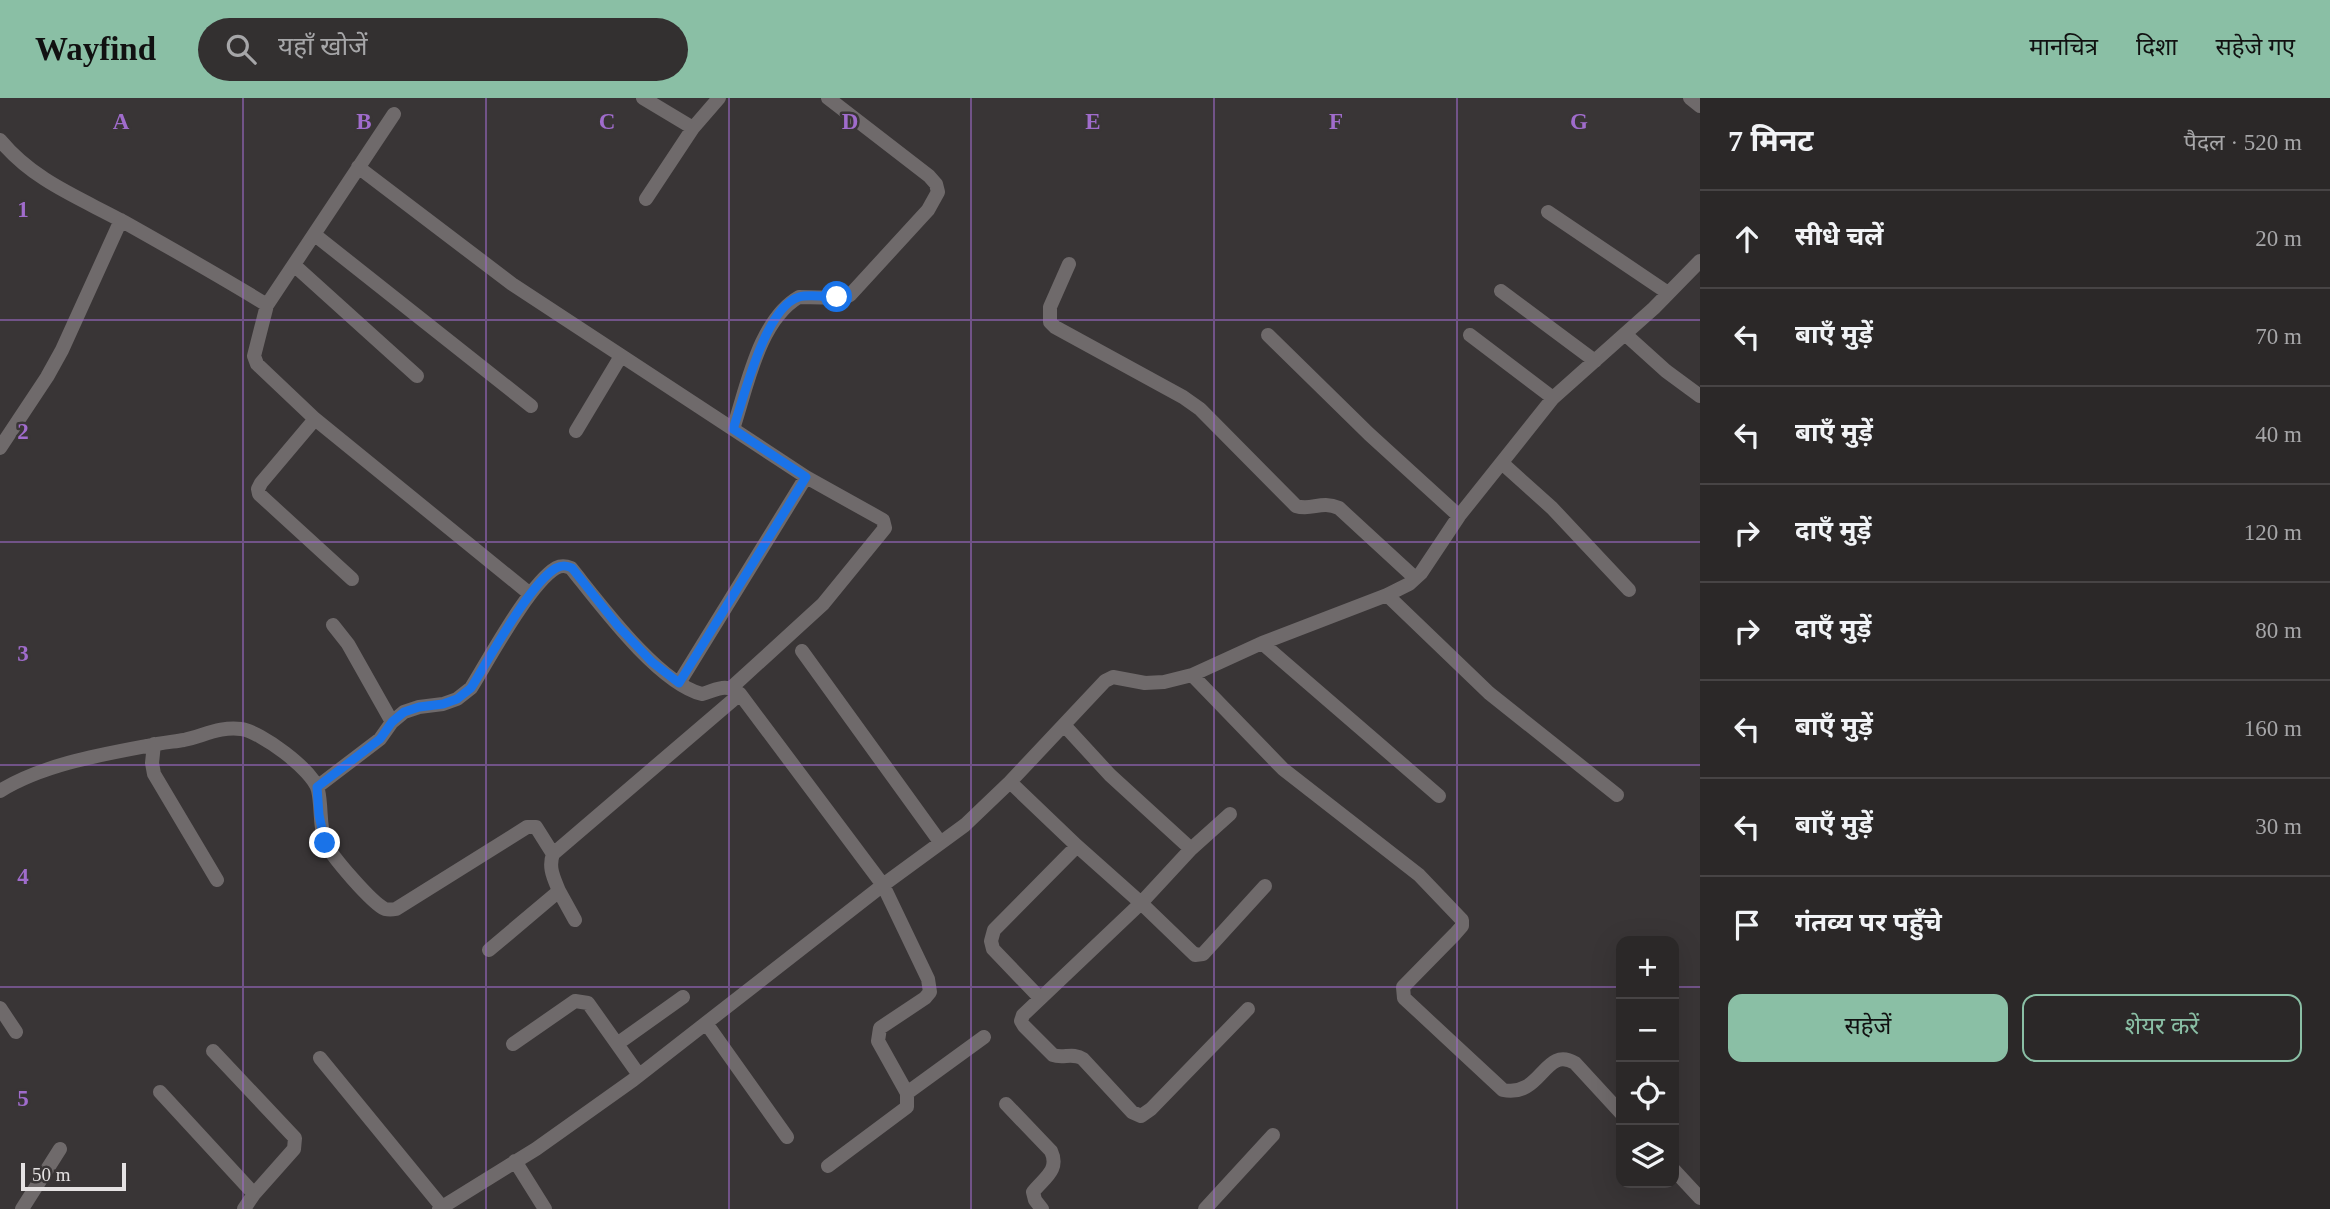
<!DOCTYPE html>
<html lang="hi">
<meta charset="utf-8">
<style>
:root{--surface:#2b2828;--page:#333030;--text:#f1f3f6;--muted:#a6a6a8;--line:#474445;--accent:#8abfa5}
body{margin:0;font-family:"Times New Roman","Noto Sans Devanagari",serif;background:var(--page);color:var(--text)}
.controls{position:absolute;right:21px;bottom:21px;display:grid;overflow:hidden;border-radius:14px;box-shadow:0 7px 28px #0002}
.controls button{width:63px;height:63px;display:grid;place-items:center;padding:0;border:0;border-bottom:2px solid var(--line);background:var(--surface);color:var(--text);font:35px sans-serif}
.scale{position:absolute;left:21px;bottom:18px;width:105px;box-sizing:border-box;padding-left:7px;border:4px solid #e5e2e3;border-top:0;font-size:19px;line-height:24px;white-space:nowrap;color:#e5e2e3;-webkit-text-stroke:5px #393536;paint-order:stroke}
.stop{position:absolute;width:21px;height:21px;margin:-16px;border:5px solid #1a73e8;border-radius:50%;background:#fff}
.stop.end{background:#1a73e8;border-color:#fff;box-shadow:0 2px 7px #0008}
.list{margin:0;padding:0;list-style:none}
h2{display:flex;justify-content:space-between;align-items:center;height:91px;margin:0;padding:0 28px;font-size:30px}
h2 small{font-size:23px;font-weight:400;color:var(--muted)}
.list li{display:grid;grid-template-columns:46px 1fr auto;gap:21px;align-items:center;box-sizing:border-box;height:98px;padding:0 28px;border-top:2px solid var(--line)}
.list b{display:block;font-size:26px;white-space:nowrap}
.list em{font-size:23px;font-style:normal;color:var(--muted)}
.actions{display:flex;gap:14px;padding:21px 28px}
.actions a{flex:1;padding:16px 0;border:2px solid var(--accent);border-radius:14px;text-align:center;font-size:24px;color:var(--accent)}
.actions .main{background:var(--accent);color:#111}
.icon{flex:none;width:38px;height:38px;fill:none;stroke:currentColor;stroke-width:2;stroke-linecap:round;stroke-linejoin:round}
.map{position:relative;flex:none;width:1700px;height:1111px;overflow:hidden}
header{display:flex;align-items:center;gap:42px;box-sizing:border-box;height:98px;padding:0 35px;background:var(--accent);color:#111}
header strong{font-size:33px}
nav{display:flex;gap:38px;margin-inline-start:auto;font-size:24px}
.search{width:490px;height:63px;background:var(--page);display:flex;align-items:center;gap:18px;box-sizing:border-box;padding:0 24px;border-radius:38px;color:var(--muted);font-size:26px}
main{display:flex}
aside{flex:1;background:var(--surface)}
.map>svg:first-child{display:block}
</style>
<header>
<strong>Wayfind</strong>
<div class="search"><svg class="icon" aria-label="search" viewBox="0 0 24 24"><circle cx="10" cy="10" r="6"/><path d="M15 15l6 6"/></svg>यहाँ खोजें</div>
<nav><a>मानचित्र</a><a>दिशा</a><a>सहेजे गए</a></nav>
</header>
<main>
<div class="map">
<svg width="1700" height="1111" viewBox="0 0 1700 1111">
<rect width="100%" height="100%" fill="#393536"/>
<g fill="none" stroke-linecap="round" stroke-linejoin="round">
<path stroke="#6f6a6b" stroke-width="14" d="M 643,0 L 693,30 L 719,0
M 1690,0 L 1700,8
M 0,42 C 34,83 78,99 124,124 C 172,151 220,178 267,207 L 254,258 L 257,266 L 315,321 L 261,385 L 258,391 L 259,396 L 352,481
M 358,69 L 512,186 L 806,379 L 679,585
M 646,101 L 693,30
M 1548,114 L 1668,195
M 315,137 L 531,308
M 1069,166 L 1050,209 L 1050,224 L 1055,229 L 1183,299 L 1200,311 L 1296,408 C 1312,413 1321,402 1339,410 L 1415,480
M 294,167 L 417,278
M 1501,193 L 1595,263
M 267,207 L 394,16
M 1625,236 L 1666,273 L 1700,298
M 1268,237 L 1369,336 L 1459,418
M 1470,237 L 1553,300
M 315,321 L 530,496
M 733,331 C 747,289 759,222 799,199 L 844,200 L 850,197 L 928,112 L 938,94 L 936,86 L 929,78 L 828,0
M 576,333 L 621,258
M 0,350 L 47,279 L 62,252 L 121,122
M 1502,365 L 1552,410 L 1629,492
M 1387,497 L 1489,595 L 1617,697
M 333,527 L 348,546 L 392,624
M 1262,545 L 1439,698
M 802,553 L 940,744
M 1192,577 L 1283,671 L 1419,777 L 1462,822 L 1462,828 L 1455,836 L 1403,889 L 1404,900 L 1503,992 C 1542,1000 1544,947 1575,965 L 1621,1015
M 731,590 L 823,506 L 885,430 L 883,422 L 806,379
M 1064,627 L 1110,677 L 1191,751 L 1141,805 L 1195,857 L 1203,856 L 1265,788
M 154,646 L 152,665 L 154,676 L 217,782
M 1010,684 L 1077,748 L 1141,805 L 1023,917 L 1021,923 L 1024,928 L 1053,957 C 1063,961 1073,954 1083,961 L 1132,1014 L 1141,1018 L 1151,1011 L 1248,911
M 317,689 L 380,641 L 392,624 L 404,614 L 419,609 L 443,606 L 457,601 L 471,590 C 489,561 530,485 556,470 C 562,467 566,468 571,470 C 600,506 658,585 702,596 C 719,591 725,585 740,596 L 883,787 L 928,881 L 930,894 L 925,900 L 880,930 L 878,943 L 907,995 L 907,1009 L 828,1068
M 0,693 C 42,667 99,657 147,648 C 159,645 171,644 184,642 C 203,638 221,628 241,631 C 260,633 313,672 318,692 C 322,709 319,727 325,744 C 331,758 372,805 385,811 C 389,812 391,812 396,811 L 527,729 L 536,729 L 553,756
M 1191,751 L 1230,716
M 559,793 L 575,822
M 489,852 L 559,793 C 554,780 548,770 553,756 L 740,596
M 1039,899 L 993,851 L 991,843 L 994,832 L 1077,748
M 0,910 L 16,934
M 706,925 L 787,1039
M 513,946 L 575,903 L 588,905 L 639,977
M 617,946 L 683,899
M 213,953 L 295,1040 L 294,1051 L 254,1096
M 320,960 L 442,1109
M 160,994 L 254,1096 L 244,1111
M 907,995 L 984,939
M 1006,1006 L 1051,1053 C 1060,1072 1044,1080 1033,1094 L 1035,1102 L 1042,1111
M 515,1063 L 545,1111
M 1674,1072 L 1700,1100
M 22,1111 L 60,1051
M 439,1111 L 536,1051 L 633,982 L 883,787 L 965,727 L 1010,684 L 1105,583 L 1113,579 L 1145,585 L 1164,584 L 1192,577 L 1262,545 L 1387,497 L 1409,486 L 1421,475 L 1459,418 L 1553,300 L 1654,210 L 1700,163
M 1205,1111 L 1273,1037"/>
</g>
<g fill="none" stroke-linecap="round" stroke-linejoin="round">
<path stroke="#1a73e8" stroke-width="9" d="M 325,745 L 319,717 L 317,689 L 380,641 L 392,624 L 404,614 L 419,609 L 443,606 L 457,601 L 471,590 C 489,561 530,485 556,470 C 562,467 566,467 572,470 L 618,528 L 652,564 L 679,585 L 806,379 L 733,331 C 744,300 765,209 799,199 C 810,196 825,199 837,199"/>
</g>
<path fill="none" stroke="#a06ccc" stroke-width="2" stroke-opacity="0.55" d="M 243,0 L 243,1111M 486,0 L 486,1111M 729,0 L 729,1111M 971,0 L 971,1111M 1214,0 L 1214,1111M 1457,0 L 1457,1111M 0,222 L 1700,222M 0,444 L 1700,444M 0,667 L 1700,667M 0,889 L 1621,889M 1674,889 L 1700,889"/>
<g font-size="23" text-anchor="middle" font-weight="bold" fill="#a06ccc" stroke="#393536" stroke-width="5" stroke-linejoin="round" paint-order="stroke">
<text x="121" y="31">A</text>
<text x="364" y="31">B</text>
<text x="607" y="31">C</text>
<text x="850" y="31">D</text>
<text x="1093" y="31">E</text>
<text x="1336" y="31">F</text>
<text x="1579" y="31">G</text>
<text x="23" y="119">1</text>
<text x="23" y="341">2</text>
<text x="23" y="563">3</text>
<text x="23" y="786">4</text>
<text x="23" y="1008">5</text>
</g>
</svg>
<div class="controls">
<button>+</button>
<button>−</button>
<button><svg class="icon" aria-label="locate" viewBox="0 0 24 24"><circle cx="12" cy="12" r="6"/><path d="M12 2v4M12 18v4M2 12h4M18 12h4"/></svg></button>
<button><svg class="icon" aria-label="layers" viewBox="0 0 24 24"><path d="M12 4l9 5-9 5-9-5zM3 14l9 5 9-5"/></svg></button>
</div>
<div class="scale">50 m</div>
<div class="stop" style="left:837px;top:199px"></div>
<div class="stop end" style="left:325px;top:745px"></div>
</div>
<aside>
<h2>7 मिनट<small>पैदल · 520 m</small></h2>
<ul class="list">
<li><svg class="icon" aria-label="ahead" viewBox="0 0 24 24"><path d="M12 20V5M6 11l6-6 6 6"/></svg><div><b>सीधे चलें</b></div><em>20 m</em></li>
<li><svg class="icon" aria-label="left" viewBox="0 0 24 24"><path d="M17 20v-9H6M10 6l-5 5 5 5"/></svg><div><b>बाएँ मुड़ें</b></div><em>70 m</em></li>
<li><svg class="icon" aria-label="left" viewBox="0 0 24 24"><path d="M17 20v-9H6M10 6l-5 5 5 5"/></svg><div><b>बाएँ मुड़ें</b></div><em>40 m</em></li>
<li><svg class="icon" aria-label="right" viewBox="0 0 24 24"><path d="M7 20v-9h11M14 6l5 5-5 5"/></svg><div><b>दाएँ मुड़ें</b></div><em>120 m</em></li>
<li><svg class="icon" aria-label="right" viewBox="0 0 24 24"><path d="M7 20v-9h11M14 6l5 5-5 5"/></svg><div><b>दाएँ मुड़ें</b></div><em>80 m</em></li>
<li><svg class="icon" aria-label="left" viewBox="0 0 24 24"><path d="M17 20v-9H6M10 6l-5 5 5 5"/></svg><div><b>बाएँ मुड़ें</b></div><em>160 m</em></li>
<li><svg class="icon" aria-label="left" viewBox="0 0 24 24"><path d="M17 20v-9H6M10 6l-5 5 5 5"/></svg><div><b>बाएँ मुड़ें</b></div><em>30 m</em></li>
<li><svg class="icon" aria-label="arrive" viewBox="0 0 24 24"><path d="M6 21V4h12l-3 4 3 4H6"/></svg><div><b>गंतव्य पर पहुँचे</b></div></li>
</ul>
<div class="actions"><a class="main">सहेजें</a><a>शेयर करें</a></div>
</aside>
</main>
